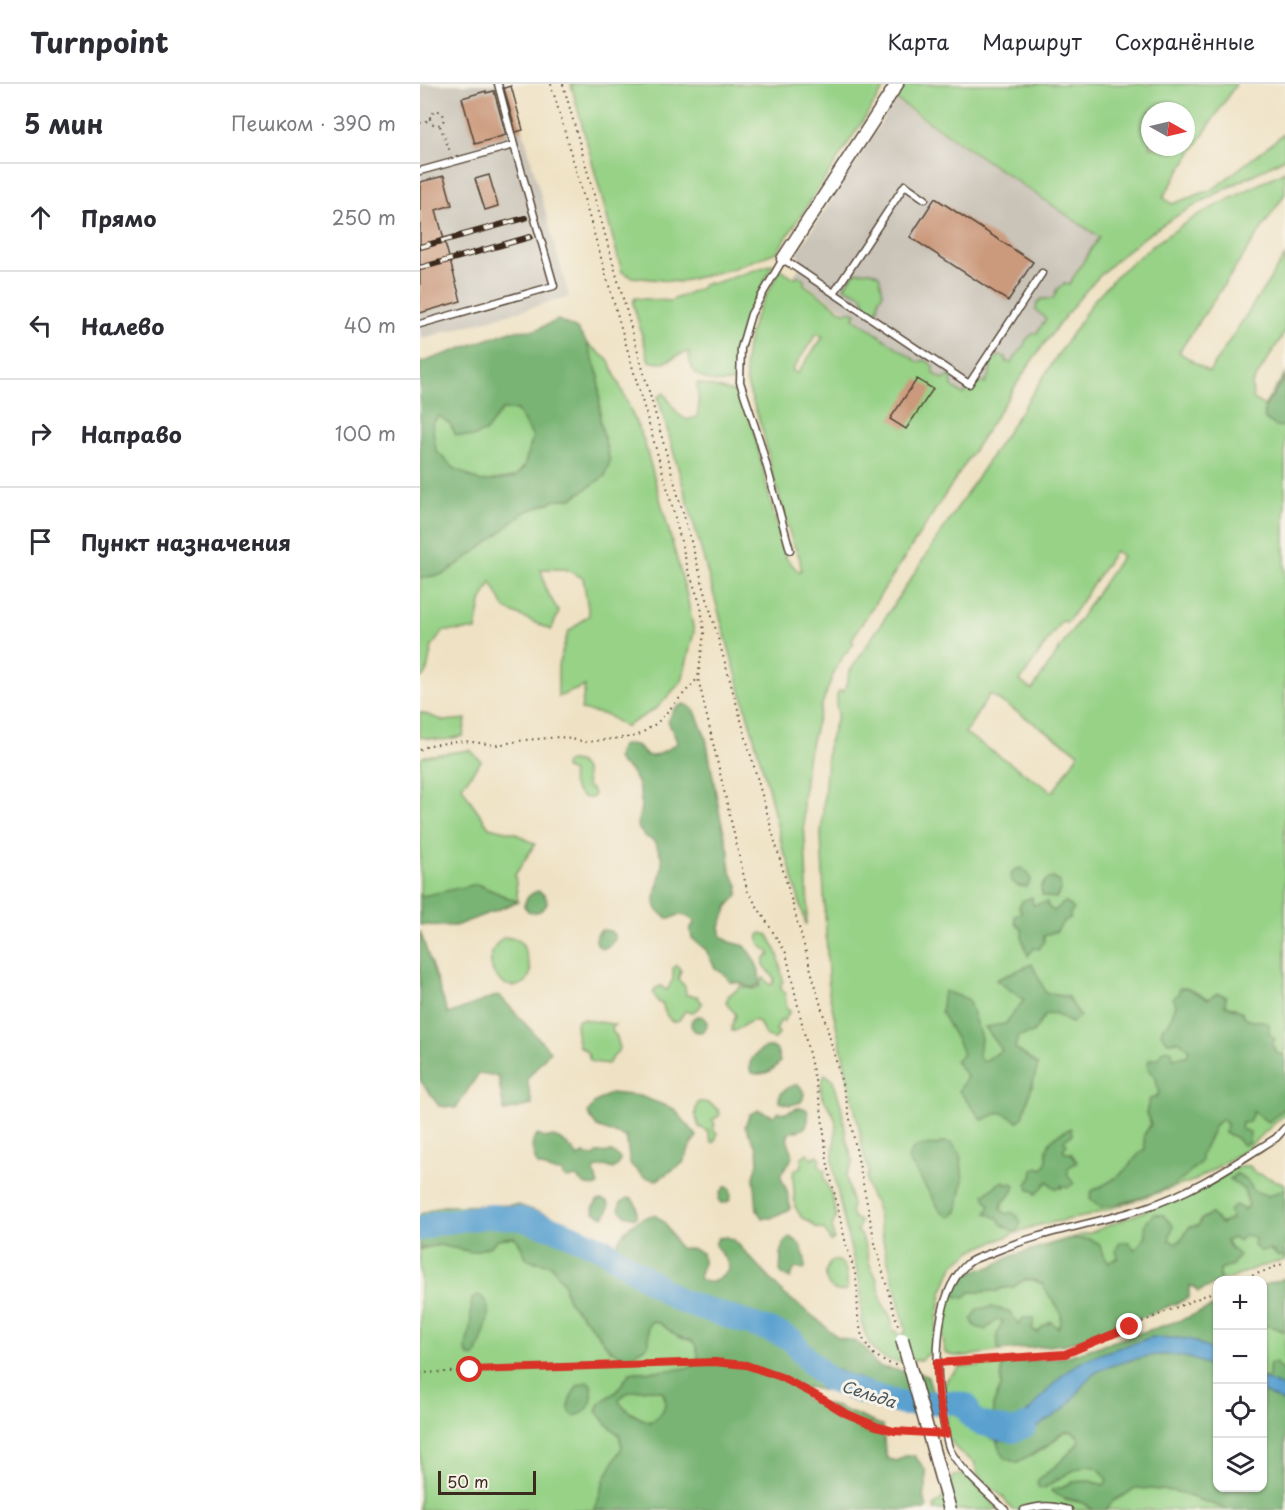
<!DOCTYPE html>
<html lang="ru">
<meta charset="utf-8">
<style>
:root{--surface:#fff;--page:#f7f7f7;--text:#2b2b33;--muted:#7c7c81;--line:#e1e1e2}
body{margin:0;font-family:"Playpen Sans",sans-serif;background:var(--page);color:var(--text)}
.controls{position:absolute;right:18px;bottom:18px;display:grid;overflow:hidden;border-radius:12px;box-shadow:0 2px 4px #0004}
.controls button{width:54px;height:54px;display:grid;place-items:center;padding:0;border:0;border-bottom:2px solid var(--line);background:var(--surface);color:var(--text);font:30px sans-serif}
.compass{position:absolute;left:721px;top:18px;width:54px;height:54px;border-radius:50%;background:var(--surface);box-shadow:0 2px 4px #0004;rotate:98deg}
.scale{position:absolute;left:18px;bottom:15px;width:98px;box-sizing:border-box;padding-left:6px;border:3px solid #3b2a1e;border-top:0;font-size:16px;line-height:21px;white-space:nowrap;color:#3b2a1e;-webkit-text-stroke:4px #f7f3e8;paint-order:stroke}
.stop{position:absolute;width:18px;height:18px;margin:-14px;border:4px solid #d93025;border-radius:50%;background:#fff}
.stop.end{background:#d93025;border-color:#fff;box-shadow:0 2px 6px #0008}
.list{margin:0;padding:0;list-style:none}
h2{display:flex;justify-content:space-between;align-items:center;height:78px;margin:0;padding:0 24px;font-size:26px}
h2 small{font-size:20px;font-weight:400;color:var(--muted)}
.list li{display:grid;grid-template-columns:39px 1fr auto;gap:18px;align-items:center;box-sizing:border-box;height:108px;padding:0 24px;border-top:2px solid var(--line)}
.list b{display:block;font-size:22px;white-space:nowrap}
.list em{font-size:20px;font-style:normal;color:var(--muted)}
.icon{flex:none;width:33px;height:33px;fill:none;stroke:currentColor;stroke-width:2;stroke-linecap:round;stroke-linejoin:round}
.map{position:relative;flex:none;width:865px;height:1426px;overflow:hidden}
header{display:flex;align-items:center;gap:36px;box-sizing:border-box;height:84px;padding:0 30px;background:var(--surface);border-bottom:2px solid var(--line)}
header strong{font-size:28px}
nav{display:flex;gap:33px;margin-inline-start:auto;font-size:21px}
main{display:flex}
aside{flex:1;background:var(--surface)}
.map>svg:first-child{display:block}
</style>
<header>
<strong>Turnpoint</strong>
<nav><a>Карта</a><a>Маршрут</a><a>Сохранённые</a></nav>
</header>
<main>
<aside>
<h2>5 мин<small>Пешком · 390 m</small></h2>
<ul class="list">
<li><svg class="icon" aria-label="ahead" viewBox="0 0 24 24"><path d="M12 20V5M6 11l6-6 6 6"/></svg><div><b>Прямо</b></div><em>250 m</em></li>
<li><svg class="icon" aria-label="left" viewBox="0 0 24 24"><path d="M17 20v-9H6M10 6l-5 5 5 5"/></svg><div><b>Налево</b></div><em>40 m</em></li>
<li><svg class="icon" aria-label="right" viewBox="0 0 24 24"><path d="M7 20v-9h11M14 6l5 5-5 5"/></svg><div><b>Направо</b></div><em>100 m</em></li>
<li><svg class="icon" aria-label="arrive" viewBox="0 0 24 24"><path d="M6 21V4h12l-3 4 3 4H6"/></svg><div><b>Пункт назначения</b></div></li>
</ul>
</aside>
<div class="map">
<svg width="865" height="1426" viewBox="0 0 865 1426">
<rect width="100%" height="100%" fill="#f7f3e8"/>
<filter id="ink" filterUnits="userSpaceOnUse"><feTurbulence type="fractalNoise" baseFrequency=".0167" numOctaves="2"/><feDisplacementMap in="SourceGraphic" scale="12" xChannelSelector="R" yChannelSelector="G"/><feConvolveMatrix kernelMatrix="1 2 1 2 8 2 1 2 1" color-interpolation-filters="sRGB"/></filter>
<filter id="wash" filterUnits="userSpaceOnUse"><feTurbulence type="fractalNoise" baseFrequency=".008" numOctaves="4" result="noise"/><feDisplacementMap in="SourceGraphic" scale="24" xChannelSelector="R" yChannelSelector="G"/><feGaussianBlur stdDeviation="1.35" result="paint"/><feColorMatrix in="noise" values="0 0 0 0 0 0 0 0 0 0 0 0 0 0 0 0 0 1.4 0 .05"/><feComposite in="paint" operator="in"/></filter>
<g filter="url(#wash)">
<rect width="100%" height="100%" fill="#efe2c4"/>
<path fill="#c9c3b8" d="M 0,0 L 90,0 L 149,213 L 0,255 Z
M 475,17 L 678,153 L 567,325 L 374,191 L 382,180 L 377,169 Z"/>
<path fill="#97d287" stroke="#697e52" stroke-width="1.5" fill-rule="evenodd" d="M 151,0 L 467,0 L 357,168 L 311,185 L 259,198 L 212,193 L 202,188 Z
M 485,0 L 816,0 L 743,113 L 752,120 L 793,105 L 865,49 L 865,74 C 806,106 742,133 693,179 C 661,208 636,244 611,278 L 435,550 L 432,556 L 434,559 L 427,568 L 425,569 L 415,586 L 401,623 L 387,675 L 383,717 L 388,822 L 386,841 L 367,773 L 364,770 L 348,703 L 238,313 L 244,309 L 258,330 L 267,336 L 277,333 L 279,321 L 277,299 L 318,309 L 333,343 L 350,416 L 366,474 L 378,487 L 381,487 L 380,475 L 372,457 L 352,388 L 343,348 L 326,297 L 325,279 L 327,261 L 333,239 L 339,224 L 361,185 L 373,193 L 379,192 L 384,196 L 384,200 L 424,228 L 429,227 L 436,229 L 434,234 L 498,278 L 506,276 L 513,282 L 513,289 L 524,296 L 527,293 L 531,292 L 532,302 L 543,310 L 560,297 L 565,300 L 570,289 L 571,279 L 579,272 L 586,273 L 586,278 L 591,279 L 604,262 L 606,256 L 614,249 L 617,249 L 626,235 L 616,226 L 617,219 L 622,215 L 633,215 L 637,205 L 644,200 L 649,200 L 679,153 L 475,15 ZM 730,27 L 766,27 L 766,63 L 730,63 ZM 397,249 L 403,253 L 377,290 L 372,286 Z
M 865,87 L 865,110 L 759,268 L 789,288 L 865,172 L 865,248 L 832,300 L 833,314 L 844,322 L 865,290 L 865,972 L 856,969 L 849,949 L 842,937 L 832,937 L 825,933 L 815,924 L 789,915 L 767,904 C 754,925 750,933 748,958 L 760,957 L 769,965 L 767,973 L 753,974 L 742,967 C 734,981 736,993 740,1008 L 736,1013 L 730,1015 L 726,1029 L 731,1040 L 724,1051 L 725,1065 C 718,1070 714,1075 709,1082 C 700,1093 685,1101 672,1107 L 781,1071 L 795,1041 L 802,1035 L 807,1040 L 805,1049 L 815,1053 L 821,1045 L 822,1039 L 833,1027 L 847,1037 L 865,1024 L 865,1030 L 825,1066 L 776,1096 L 668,1132 L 614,1142 L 553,1166 L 533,1182 L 522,1209 L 518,1230 L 515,1256 L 511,1270 L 505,1272 L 501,1276 C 494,1276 491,1277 484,1278 C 472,1279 458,1273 452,1263 C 438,1243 443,1225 440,1202 C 439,1189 434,1178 431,1166 C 424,1138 417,1109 413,1081 C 411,1067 417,1054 416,1040 C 414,1019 392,1016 405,990 L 413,996 L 421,1021 L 427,1057 L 433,1078 L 426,1092 L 432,1120 L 431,1129 L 435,1135 L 440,1137 L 439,1143 L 437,1146 L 441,1151 L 447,1167 L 449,1179 L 457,1195 L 462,1218 L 471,1234 L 473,1247 L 476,1247 L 479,1251 L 483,1251 L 486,1246 L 465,1165 L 455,1117 L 452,1116 L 447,1101 L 447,1091 L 449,1089 C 446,1075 441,1063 440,1048 L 409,909 L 401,751 L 408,662 L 418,630 L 416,620 L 418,608 L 422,606 L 424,608 L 430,587 L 674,216 L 699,189 L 736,159 L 778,131 ZM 695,467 L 702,472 L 612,606 L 600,597 L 642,536 L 647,539 ZM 570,610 L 659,669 L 633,708 L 545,649 Z
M 353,180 L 336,214 L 336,218 L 327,238 L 325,238 C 318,259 316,274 315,296 C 304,301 282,298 274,287 C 270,281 269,274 269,268 C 251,271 249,283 229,277 L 213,219 L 215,214 L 250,217 L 281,204 L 282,201 L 289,199 L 292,200 Z
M 451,187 L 459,191 L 463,209 L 459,215 L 458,225 L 452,228 L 447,227 L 442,211 L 424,203 L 435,188 Z
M 167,259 L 189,277 L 224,357 L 267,512 L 274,548 L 262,597 L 237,624 L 205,643 L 187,631 L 161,626 L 165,602 L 138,613 L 138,582 L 148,548 L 169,531 L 163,494 L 145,485 L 121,485 L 126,506 L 139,528 L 131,546 L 85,525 L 71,498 L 61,518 L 56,546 L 23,547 L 12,562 L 6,591 L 0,594 L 0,494 L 24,490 L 70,457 L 105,428 L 136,416 L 153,414 L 185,392 L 189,377 L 180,337 L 179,293 Z
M 82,326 L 97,326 L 113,353 L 104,383 L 95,393 L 61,398 L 34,384 L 16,367 L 12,339 L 20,332 L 30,340 L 36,351 L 65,348 Z
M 0,628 L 24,637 L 46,635 L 43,652 L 23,656 L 0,653 Z
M 50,666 L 61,677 L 42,702 L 50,716 L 69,743 L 95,749 L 115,760 L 95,791 L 98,818 L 57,801 L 3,812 L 0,811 L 0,675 L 5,672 Z
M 149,677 L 158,678 L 165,686 L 167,702 L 173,707 L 174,711 L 172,714 C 159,716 149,701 152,688 L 144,684 L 145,679 Z
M 342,849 L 348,851 L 358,870 L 363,897 L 361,900 L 361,905 L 365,910 L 367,925 L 370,927 L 364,937 L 360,937 L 356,946 L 359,949 L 357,953 L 354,955 C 332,951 351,921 315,947 L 312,947 L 312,942 L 316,931 C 314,926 308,924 306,918 L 309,911 L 317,906 L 321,902 L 332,905 L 340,903 L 342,895 L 344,894 L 350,901 L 353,900 L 354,894 C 349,887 336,877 350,871 L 349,868 C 343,863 337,861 339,851 Z
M 84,853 L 97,855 L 103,861 L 111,888 L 106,898 C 103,900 100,901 97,902 C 81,904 69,888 71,873 C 72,865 78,857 84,853 Z
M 256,881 L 259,883 L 261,887 C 255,900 261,895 265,903 C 266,905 265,908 266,911 L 277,912 L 282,919 L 280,923 L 273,928 L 265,927 C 264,928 260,935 259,936 C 250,942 244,928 243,921 L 238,918 L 233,909 L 236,904 L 241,902 L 244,905 L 247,906 L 253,895 L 253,884 Z
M 164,935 C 175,938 184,938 195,941 L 192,944 L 193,949 L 196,951 L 200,964 L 188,980 L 173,978 L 170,976 L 167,968 L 158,961 L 156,939 L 159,936 Z
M 279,1018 C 287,1017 296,1022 300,1029 L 299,1032 L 292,1036 L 295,1040 L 293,1046 L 297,1049 L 295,1058 L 292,1059 L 290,1055 L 288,1047 L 279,1043 C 276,1035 273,1026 279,1018 Z
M 387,1069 L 389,1070 L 391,1075 L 398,1071 L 400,1074 L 399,1081 L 401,1084 L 405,1086 L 404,1094 L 412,1112 L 416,1132 L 412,1143 L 414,1155 L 411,1157 L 410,1156 L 405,1146 L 397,1144 L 390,1138 L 382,1134 L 375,1123 L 373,1091 L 375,1086 L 382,1082 L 381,1074 Z
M 820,1082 L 830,1082 L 834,1088 L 865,1100 L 865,1105 L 849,1112 L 834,1107 L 826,1095 L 816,1090 L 810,1095 L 824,1106 L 829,1121 L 812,1135 L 801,1140 L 791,1130 L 782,1135 L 778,1142 L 769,1143 L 764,1152 L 757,1159 L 726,1152 L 715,1167 L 689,1178 L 669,1155 L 647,1155 L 670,1149 L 782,1104 L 805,1089 Z
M 825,1150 L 835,1154 L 858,1172 L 865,1173 L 865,1176 L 832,1185 L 813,1194 L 800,1196 L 800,1185 L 812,1181 L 811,1164 L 806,1157 Z
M 94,1153 L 100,1158 L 103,1169 L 115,1178 L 123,1178 L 131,1181 L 143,1198 L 148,1217 L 175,1246 L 190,1266 L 212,1272 L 219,1266 L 226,1263 L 229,1259 L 228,1242 L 231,1237 C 244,1238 250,1250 262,1254 C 267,1256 272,1255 275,1260 C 279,1265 278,1273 277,1279 C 265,1289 227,1286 210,1289 L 196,1308 L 181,1318 L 177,1327 L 187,1340 L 199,1351 L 202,1363 L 185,1394 L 175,1426 L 0,1426 L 0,1165 L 19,1161 L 32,1163 L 71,1162 L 77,1155 Z
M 412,1177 L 419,1177 C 429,1185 427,1195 427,1206 C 409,1213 398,1190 412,1177 Z
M 604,1196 L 613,1196 L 623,1200 L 642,1230 L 642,1237 L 638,1244 L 617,1249 L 612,1244 L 614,1234 L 599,1241 L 588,1227 L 577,1236 L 583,1237 L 577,1251 L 579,1267 C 565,1269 537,1276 525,1269 C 521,1247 522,1228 533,1209 L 538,1213 L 550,1208 L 577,1207 L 582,1204 L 593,1203 Z
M 842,1241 L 854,1243 L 865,1248 L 865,1287 L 858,1283 L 846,1295 L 843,1293 Z
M 565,1279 L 586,1279 L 582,1284 L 581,1303 L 573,1321 L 573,1334 L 559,1329 L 553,1313 L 538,1308 L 529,1312 L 524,1304 L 527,1295 L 540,1283 L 558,1282 Z
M 228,1305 L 242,1307 C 250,1319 242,1333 230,1338 C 220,1335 203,1326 199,1317 C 204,1306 217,1307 228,1305 Z
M 530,1327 L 534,1328 L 550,1344 L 577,1357 L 578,1362 L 612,1371 C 618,1368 625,1365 630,1360 C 640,1352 647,1339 659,1354 C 657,1367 629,1387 618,1396 L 624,1404 C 638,1396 670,1370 683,1388 C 685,1391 686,1394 687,1397 L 684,1401 L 669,1397 L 652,1398 L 642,1404 L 633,1405 L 645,1415 L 667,1420 L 672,1426 L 592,1426 L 584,1414 L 558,1391 L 554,1378 C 540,1371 524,1355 526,1337 C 526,1334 529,1331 530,1327 Z
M 540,1390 L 549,1393 L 579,1426 L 514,1426 L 515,1421 L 521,1416 L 533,1393 Z
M 717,1404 L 754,1407 L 809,1426 L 685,1426 L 693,1417 Z"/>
<path fill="#79b474" stroke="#5a6f49" stroke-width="1.5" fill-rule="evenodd" d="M 138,236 L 157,245 L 167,259 L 179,293 L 180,337 L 190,377 L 185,392 L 152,414 L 136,416 L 105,428 L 70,457 L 24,490 L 0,494 L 0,279 L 91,247 L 115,246 ZM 82,326 L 97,326 L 113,353 L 104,383 L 95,393 L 61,398 L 34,384 L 16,367 L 12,339 L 19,332 L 30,340 L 36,351 L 52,353 L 65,348 Z
M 865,293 L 865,343 L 856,342 L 845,335 L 844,325 Z
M 264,620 L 269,622 L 275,627 L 286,654 L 300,732 L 309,768 L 310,787 L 318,801 L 318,811 L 308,822 L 300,843 L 302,853 L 310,858 L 325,862 C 334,875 342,885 339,901 L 331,904 L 320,899 L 310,898 L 306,892 L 295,884 L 286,866 L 272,854 L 270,845 L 275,838 L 268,832 L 258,831 L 250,835 C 218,823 248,794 241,771 C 239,768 237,761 234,758 C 234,757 227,753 226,753 C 222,750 220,746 217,742 C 218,734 222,725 221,717 C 220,703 214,685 200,680 L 197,674 L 201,662 L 210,660 L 218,662 C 226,675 233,674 244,667 C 249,664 253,663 257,659 C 255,650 250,644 248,636 L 255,624 Z
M 600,784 L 608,789 L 611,796 L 606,803 L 598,802 L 592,797 L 591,791 L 594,786 Z
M 633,794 L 640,798 L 641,806 L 636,814 L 628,813 L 622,811 L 621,803 L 626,796 Z
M 57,800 L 98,818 L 35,842 L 0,841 L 0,811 L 3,812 Z
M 118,807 C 135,815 125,831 109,828 L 104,822 C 106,814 109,810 118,807 Z
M 612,813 L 613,821 L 627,818 L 629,824 L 634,827 L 645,818 L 654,825 L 650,829 L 650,834 L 644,837 L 637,847 L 624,852 L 624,858 L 619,865 L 614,864 L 608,872 L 602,855 L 602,845 L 595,839 L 595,832 L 602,828 L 599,824 L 602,817 Z
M 182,846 L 190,847 L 194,851 L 195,855 L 190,861 L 183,865 C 174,861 174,851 182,846 Z
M 0,847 L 28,930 L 79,911 L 130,967 L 107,995 L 112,1021 L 84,1027 L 78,992 L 59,989 L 36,1024 L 19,1022 L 0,996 Z
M 612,880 L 626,909 L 648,913 L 660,932 L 651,939 L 635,929 L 625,931 L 613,949 L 598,952 L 595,964 L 618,981 L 603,1033 L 598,1037 L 581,1028 L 562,1036 L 539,1007 L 547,992 L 535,977 L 543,970 L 539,960 L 521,928 L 524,907 L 548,915 L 561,954 L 559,972 L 563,978 L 582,966 L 565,943 L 585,940 L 604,916 L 576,896 Z
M 760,904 L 767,904 L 788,915 L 797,909 L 806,912 L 805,921 L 821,927 L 825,933 L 832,937 L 842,937 L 849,940 L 849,949 L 855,955 L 852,960 L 856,969 L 865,972 L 865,1024 L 848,1038 L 833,1028 L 829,1038 L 822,1039 L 821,1045 L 830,1048 L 829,1058 L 823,1061 L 815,1053 L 805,1049 L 807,1040 L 802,1035 L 795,1041 L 781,1071 L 781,1078 C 774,1084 767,1091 760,1097 C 744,1108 699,1121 680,1123 L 670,1114 L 672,1107 C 684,1101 700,1093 709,1082 C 714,1075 718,1070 725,1065 L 724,1051 L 731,1040 L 726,1029 L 730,1015 L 736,1013 L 739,1008 L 735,992 L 730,988 L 727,981 L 730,975 L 738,975 L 742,967 L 747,965 L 752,967 L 753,974 L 767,972 L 769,965 L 760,957 L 748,958 L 741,950 L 743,943 L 749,939 L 756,921 L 753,914 L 758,910 Z
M271 940a8 8 0 1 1 16 0a8 8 0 1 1-16 0Z
M 346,963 L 352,963 L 357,966 L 360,978 C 353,987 343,992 332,989 C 324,979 337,968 346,963 Z
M 375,1001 L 379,1001 C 384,1007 386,1011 381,1018 L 370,1021 L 359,1018 C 358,1009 367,1003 375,1001 Z
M 191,1009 L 220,1012 L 254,1025 L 277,1052 L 270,1063 L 263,1079 L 237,1096 L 224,1093 L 210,1080 L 206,1053 L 177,1043 L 168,1030 L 174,1019 Z
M 377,1024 L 384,1024 L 387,1026 C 391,1039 386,1048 371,1047 C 361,1058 375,1063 372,1073 C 370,1081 359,1087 361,1093 C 362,1098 366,1102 367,1107 C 368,1112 370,1120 370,1125 L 351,1134 L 342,1134 L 337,1126 L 334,1093 L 338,1079 L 337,1065 L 325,1042 L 330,1030 L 339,1026 L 353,1032 L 359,1028 L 366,1029 Z
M 651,1044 L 652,1051 L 644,1056 L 647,1061 L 643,1065 L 646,1069 L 651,1069 L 657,1078 L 648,1084 L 648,1092 L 654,1099 L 647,1104 L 641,1101 L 642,1104 C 634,1105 632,1103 628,1097 C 623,1102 620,1107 615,1111 L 614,1107 L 609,1106 L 607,1100 L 612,1093 L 613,1086 L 618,1083 L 622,1085 C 631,1075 624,1071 628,1062 C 631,1053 644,1047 651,1044 Z
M 117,1051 L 125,1054 C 137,1049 151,1063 158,1073 L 164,1070 L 174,1073 L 177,1069 L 192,1068 L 200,1074 L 199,1080 L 193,1085 L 185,1082 L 176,1084 L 174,1088 L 178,1101 L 175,1103 L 164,1100 L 156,1093 L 147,1095 L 143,1092 L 142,1088 L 131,1087 L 128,1085 L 117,1081 C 114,1070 108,1061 117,1051 Z
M 524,1058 L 531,1059 L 540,1069 L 543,1096 L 537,1128 L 529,1133 L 520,1126 L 488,1075 C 494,1054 509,1067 524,1058 Z
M 817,1090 L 826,1095 L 834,1107 L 848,1112 L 865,1105 L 865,1173 L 858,1172 L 851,1166 L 840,1167 L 834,1162 L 835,1154 L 825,1151 L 819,1157 L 814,1154 L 806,1157 L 811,1164 L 819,1171 L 812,1181 L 800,1185 L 800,1196 L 798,1196 L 797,1199 L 778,1208 L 775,1203 L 769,1202 L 769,1214 L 703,1241 L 646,1260 L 579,1267 L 577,1251 L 583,1237 L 577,1236 L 565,1246 L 554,1242 L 552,1235 L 558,1225 L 571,1223 L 588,1227 L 599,1240 L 603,1234 L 614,1234 L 612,1244 L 617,1249 L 622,1243 L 631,1238 L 638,1244 C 649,1225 628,1217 623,1200 L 613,1196 L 604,1196 L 593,1203 L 582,1204 L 577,1207 L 550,1208 L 544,1214 L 538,1213 L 533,1209 L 541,1195 L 555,1186 L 571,1183 L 592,1172 L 647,1155 L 669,1155 L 679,1159 L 683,1171 L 689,1178 L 698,1174 L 696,1166 L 700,1158 L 709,1158 L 715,1166 L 726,1152 L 725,1140 L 734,1130 L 743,1131 L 753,1142 L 749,1156 L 757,1159 L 764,1152 L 769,1143 L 778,1142 L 782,1135 L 791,1130 L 801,1140 L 812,1135 L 809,1127 L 816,1121 L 824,1126 L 829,1121 L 824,1106 L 810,1095 Z
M 584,1097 L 587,1101 L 591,1099 L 595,1101 C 592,1115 585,1111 581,1123 L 582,1127 L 587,1130 L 592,1128 L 598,1133 L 601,1139 L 597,1147 L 592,1147 L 581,1140 L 579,1135 L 566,1129 L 570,1122 L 565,1114 L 564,1110 C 572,1107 576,1099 584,1097 Z
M 306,1102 L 309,1103 C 312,1110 312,1120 301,1119 L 299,1117 L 300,1109 Z
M 208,1114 L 212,1115 L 217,1122 L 217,1132 L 215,1134 L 205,1131 L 199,1125 C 199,1119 202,1116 208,1114 Z
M 181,1116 L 187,1118 L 189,1120 C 189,1125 187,1131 183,1133 L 174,1128 L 173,1125 L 177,1117 Z
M 98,1121 L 145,1137 L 178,1168 L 301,1235 L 344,1249 L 403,1290 L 410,1308 L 387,1303 L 384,1315 L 417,1323 L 463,1342 L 465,1367 L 467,1374 L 476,1377 L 485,1372 L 495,1372 L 506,1387 L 506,1404 L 503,1413 L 507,1422 L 505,1426 L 175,1426 L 185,1394 L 202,1363 L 199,1351 L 187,1340 L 177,1327 L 181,1318 L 196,1308 L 210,1289 C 222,1287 267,1287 274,1282 C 281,1277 278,1262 272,1257 C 268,1254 264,1255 259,1253 C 249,1248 243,1238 232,1237 L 228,1242 L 229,1259 L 226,1263 L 219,1266 L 212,1273 L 205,1273 L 190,1266 L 175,1246 L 148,1217 L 143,1198 L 131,1181 L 107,1175 C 102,1167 102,1159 94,1153 L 77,1155 L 71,1162 L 52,1168 L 19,1161 L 0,1165 L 0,1130 L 22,1122 ZM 228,1305 L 242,1307 C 250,1319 242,1333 230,1338 C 220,1335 203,1326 199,1317 C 204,1306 217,1307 228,1305 Z
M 235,1131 L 245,1139 L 259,1164 L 273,1165 L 282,1169 L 283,1179 L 279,1194 C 290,1204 302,1194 309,1185 L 308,1179 L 295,1161 L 298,1154 L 307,1153 L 314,1156 L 364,1210 L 398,1236 L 417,1253 L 436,1258 L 445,1264 L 453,1277 L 460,1283 L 482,1287 L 497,1287 L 508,1293 L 513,1310 L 509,1312 L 477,1309 L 396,1278 L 374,1248 L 354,1238 L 278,1215 L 234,1194 L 216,1183 L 201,1167 L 197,1161 C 201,1146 219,1133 235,1131 Z
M 370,1153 C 381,1157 388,1175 384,1186 L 375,1184 L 370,1194 L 364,1192 L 360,1187 C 362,1174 358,1162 370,1153 Z
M 865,1194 L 865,1248 L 854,1243 L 843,1241 L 842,1202 Z
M 58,1211 C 79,1220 62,1253 57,1269 L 55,1272 C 52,1272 49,1274 47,1270 C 44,1264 48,1255 49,1250 C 52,1238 50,1226 52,1215 Z
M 797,1221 L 798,1404 L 842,1404 L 843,1293 L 846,1294 L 849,1293 L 849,1283 L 851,1279 L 856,1279 L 858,1283 L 865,1287 L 865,1426 L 809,1426 L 754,1407 L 717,1404 L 693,1417 L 685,1426 L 672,1426 C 663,1413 643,1418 631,1407 L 633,1405 L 642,1404 L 652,1398 L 669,1397 L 684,1401 L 687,1397 C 675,1365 643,1393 624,1404 L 620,1405 L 617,1400 L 618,1396 L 637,1381 L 659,1359 L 659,1354 L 655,1349 L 649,1347 L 641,1349 L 630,1360 L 596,1379 L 585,1374 L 578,1362 L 573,1339 L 573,1321 L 581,1303 L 582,1283 L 586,1279 L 645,1273 L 764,1235 Z
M 167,1298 L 170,1299 C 176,1313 170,1330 154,1332 C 143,1323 152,1310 158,1301 Z"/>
<path fill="#5aa1d0" stroke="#4a6677" stroke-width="1.5" d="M 732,1253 L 770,1255 L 797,1269 L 797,1285 C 760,1267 740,1267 700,1279 C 690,1282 679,1285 671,1292 C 661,1301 655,1315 645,1324 C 640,1329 632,1333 626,1337 C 607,1350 601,1357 577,1357 L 573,1334 L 597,1339 C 615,1323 628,1303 646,1288 C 667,1270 706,1263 732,1253 Z
M 842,1294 L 865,1304 L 865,1319 L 843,1308 Z"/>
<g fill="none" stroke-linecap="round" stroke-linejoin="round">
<path stroke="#5aa1d0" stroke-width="24" d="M 0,1145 L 16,1139 L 72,1132 L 101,1135 L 138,1146 L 183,1165 L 258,1216 L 358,1249 L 372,1256 L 386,1274 L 409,1296 L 439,1307 L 483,1320 L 531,1318 L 546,1321 L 551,1333 L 559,1339 L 593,1347 L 605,1342"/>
</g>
<g id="blocks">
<path fill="#cb997b" d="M 91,2 L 103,46 L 96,48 L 84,4 Z
M 66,7 L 66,9 L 74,7 L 86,51 L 55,60 L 42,14 Z
M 69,91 L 78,122 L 65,126 L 55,95 Z
M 24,92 L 32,121 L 16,126 L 41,217 L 0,229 L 0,98 Z
M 515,114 L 613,178 L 588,217 L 490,153 Z
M 497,295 L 513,305 L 486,345 L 470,335 Z"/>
</g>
</g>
<g filter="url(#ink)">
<use href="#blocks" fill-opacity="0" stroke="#564637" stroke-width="1.5"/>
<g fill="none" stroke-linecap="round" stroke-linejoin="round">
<defs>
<path id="lane" d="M 0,87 L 94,61 L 78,0
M 414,209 L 485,101 L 505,115
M 0,240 L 134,202 L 94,61
M 370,466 L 340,358 L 320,298 L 321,264 L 331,230 L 363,175 L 549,300 L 622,189
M 585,1426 C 568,1409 541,1387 530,1366 C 526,1357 525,1345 523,1335 C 515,1291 511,1213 547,1180 C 553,1174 564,1172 571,1169 C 620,1148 674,1140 724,1124 C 772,1109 813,1081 856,1054 L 865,1044
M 604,1426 C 622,1421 631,1421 649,1426"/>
<path id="street" d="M 363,175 L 477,0"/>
</defs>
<use href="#lane" stroke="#564637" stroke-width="9"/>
<use href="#street" stroke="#564637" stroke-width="15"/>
<path stroke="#564637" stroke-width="2" stroke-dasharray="1.5 4.5" stroke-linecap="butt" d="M 131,0 L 249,410 L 268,485 L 281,522 L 284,549 L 278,594 L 327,806 L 366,869 L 401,1023 L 407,1077 L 426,1160 L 435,1189 L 437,1205 L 438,1233 L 442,1253 L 452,1269 L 465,1278 L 478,1282
M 143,0 L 408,947 L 426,1015 L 456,1164 L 478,1242
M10 34a7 7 0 1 1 14 0a7 7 0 1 1-14 0Z
M 0,39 L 11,36
M 20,42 L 31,70
M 0,666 L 10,661 L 44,657 L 76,661 L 105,656 L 140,653 L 167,658 L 217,652 L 237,639 L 278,594
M 821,1196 L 865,1179
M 525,1279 L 645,1270 L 798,1206
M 0,1289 L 294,1278 L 326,1281 L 361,1293 L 399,1313 L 425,1329 L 456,1342 L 474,1347 L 495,1348"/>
<use href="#lane" stroke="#fff" stroke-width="6"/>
<use href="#street" stroke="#fff" stroke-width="12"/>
<defs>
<path id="rail" d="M 0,163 L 105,134
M 0,184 L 110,153"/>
</defs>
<use href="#rail" stroke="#3b2a1e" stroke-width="6"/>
<use href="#rail" stroke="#f7f3e8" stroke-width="4" stroke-dasharray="11" stroke-linecap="butt"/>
<defs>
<path id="street-bridge" d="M 482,1255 L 530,1426"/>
</defs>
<use href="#street-bridge" stroke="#564637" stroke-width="15" stroke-linecap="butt"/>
<use href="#street-bridge" stroke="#fff" stroke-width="12"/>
</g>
</g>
<g fill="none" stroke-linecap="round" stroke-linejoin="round" filter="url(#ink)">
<path stroke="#d93025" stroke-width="8" d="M 50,1286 L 294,1278 L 326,1281 L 361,1293 L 399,1313 L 425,1329 L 456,1342 L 474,1347 L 526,1350 L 518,1308 L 517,1279 L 645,1270 L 710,1243"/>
</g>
<g text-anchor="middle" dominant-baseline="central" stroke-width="6" stroke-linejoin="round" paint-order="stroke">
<g font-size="16" font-style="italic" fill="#46545c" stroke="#f7f3e8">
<text transform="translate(449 1309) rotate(18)">Сельда</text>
</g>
</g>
</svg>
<div class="controls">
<button>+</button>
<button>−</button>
<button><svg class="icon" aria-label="locate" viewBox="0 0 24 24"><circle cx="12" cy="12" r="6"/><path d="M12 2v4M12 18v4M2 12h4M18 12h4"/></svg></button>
<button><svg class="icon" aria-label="layers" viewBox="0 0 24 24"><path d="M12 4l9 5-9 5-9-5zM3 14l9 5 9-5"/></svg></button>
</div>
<svg class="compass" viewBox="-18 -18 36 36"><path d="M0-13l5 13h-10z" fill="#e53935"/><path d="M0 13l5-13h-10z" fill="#7c7c81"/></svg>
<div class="scale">50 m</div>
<div class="stop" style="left:50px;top:1286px"></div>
<div class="stop end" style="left:710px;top:1243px"></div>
</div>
</main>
